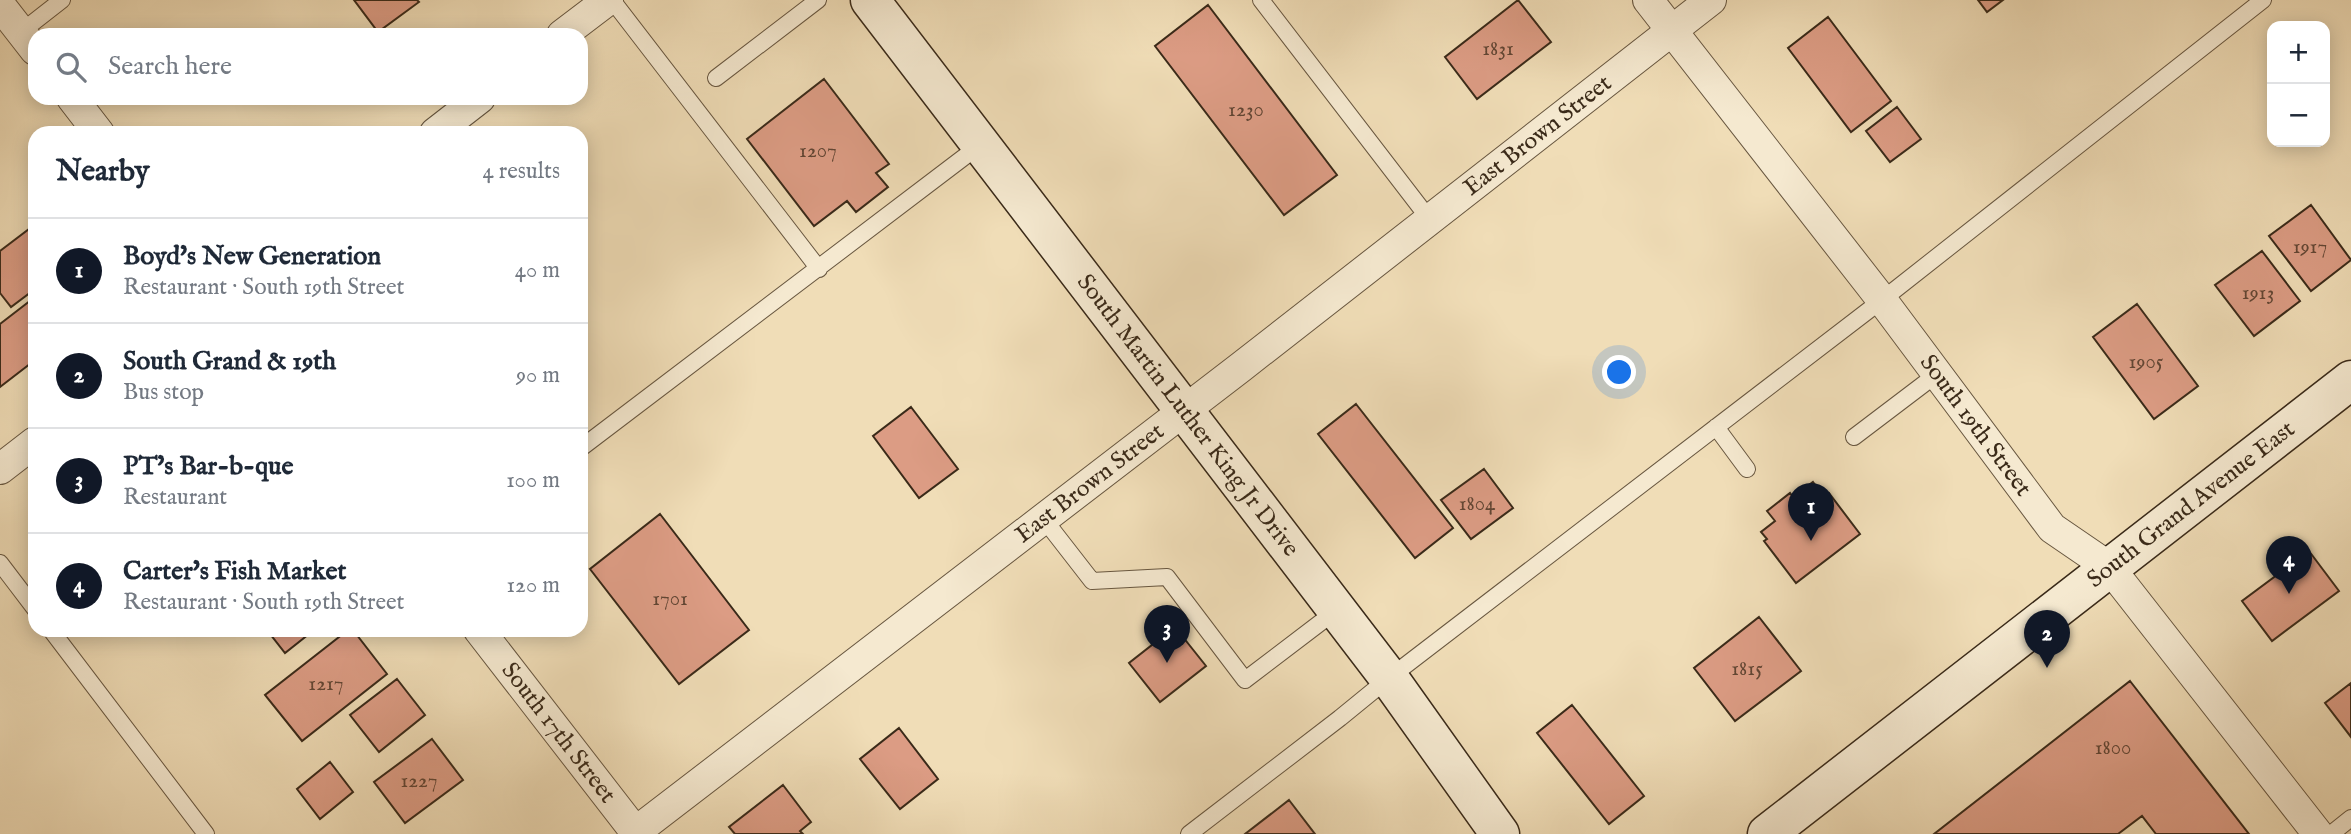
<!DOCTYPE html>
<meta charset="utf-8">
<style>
:root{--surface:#fff;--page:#f6f6f7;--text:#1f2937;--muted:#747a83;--line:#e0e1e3;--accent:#111827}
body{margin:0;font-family:"IM FELL English",serif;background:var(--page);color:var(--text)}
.controls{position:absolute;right:21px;top:21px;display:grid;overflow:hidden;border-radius:14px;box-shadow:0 4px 18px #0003}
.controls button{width:63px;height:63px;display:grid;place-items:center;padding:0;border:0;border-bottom:2px solid var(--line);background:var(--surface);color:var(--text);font:35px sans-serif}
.you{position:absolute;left:1620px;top:373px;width:24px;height:24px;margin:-18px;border:5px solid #fff;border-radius:50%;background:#1a73e8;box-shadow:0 0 0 10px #1a73e833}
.badge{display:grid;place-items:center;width:46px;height:46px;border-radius:50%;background:var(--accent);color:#fff;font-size:23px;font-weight:700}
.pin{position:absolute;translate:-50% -58px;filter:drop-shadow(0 2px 4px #0008)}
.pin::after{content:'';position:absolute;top:37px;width:24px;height:21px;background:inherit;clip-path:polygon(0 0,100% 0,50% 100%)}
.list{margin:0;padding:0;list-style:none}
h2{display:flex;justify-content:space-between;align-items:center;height:91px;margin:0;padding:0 28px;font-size:30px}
h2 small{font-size:23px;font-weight:400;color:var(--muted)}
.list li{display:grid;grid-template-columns:46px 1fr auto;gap:21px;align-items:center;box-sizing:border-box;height:105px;padding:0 28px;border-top:2px solid var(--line)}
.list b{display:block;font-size:26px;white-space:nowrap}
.list p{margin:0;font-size:23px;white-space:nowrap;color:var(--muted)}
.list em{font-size:23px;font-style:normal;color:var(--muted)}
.icon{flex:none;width:38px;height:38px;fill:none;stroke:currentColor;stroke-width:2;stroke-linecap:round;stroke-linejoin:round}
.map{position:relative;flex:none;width:2351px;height:834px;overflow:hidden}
.search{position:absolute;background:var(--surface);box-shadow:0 4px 18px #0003;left:28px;top:28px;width:560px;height:77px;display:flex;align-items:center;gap:18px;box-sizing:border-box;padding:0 24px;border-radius:21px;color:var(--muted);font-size:26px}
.panel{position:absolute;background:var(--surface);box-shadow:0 4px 18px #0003;left:28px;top:126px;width:560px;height:511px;border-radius:21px}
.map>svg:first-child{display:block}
</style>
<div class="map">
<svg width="2351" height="834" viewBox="0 0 2351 834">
<rect width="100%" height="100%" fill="#f0ddb7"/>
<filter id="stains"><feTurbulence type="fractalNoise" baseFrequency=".00286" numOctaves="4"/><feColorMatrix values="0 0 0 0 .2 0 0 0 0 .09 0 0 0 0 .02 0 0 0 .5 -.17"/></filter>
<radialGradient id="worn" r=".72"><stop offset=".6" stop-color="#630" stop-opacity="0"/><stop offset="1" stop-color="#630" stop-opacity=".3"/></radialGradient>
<path fill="#dc9c84" stroke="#3a2a19" stroke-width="2" d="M 354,0 L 417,0 L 419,2 L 378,32 Z
M 1518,0 L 1551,42 L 1477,99 L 1445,57 Z
M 1978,0 L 2003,0 L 1987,12 Z
M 1208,5 L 1337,175 L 1284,215 L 1155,46 Z
M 1828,17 L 1891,101 L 1851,132 L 1788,48 Z
M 824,79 L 889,164 L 876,173 L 888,187 L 856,212 L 847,201 L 814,226 L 747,139 Z
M 1897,107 L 1921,139 L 1890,162 L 1866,131 Z
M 2311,205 L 2351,260 L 2311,291 L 2269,236 Z
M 33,226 L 35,229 L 35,289 L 11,307 L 0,293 L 0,251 Z
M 2262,251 L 2300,301 L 2254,336 L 2215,285 Z
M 35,297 L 35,360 L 0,387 L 0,324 Z
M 2137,304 L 2198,386 L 2154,419 L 2093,337 Z
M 1356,404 L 1453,528 L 1415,558 L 1318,434 Z
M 911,407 L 958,469 L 919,498 L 873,436 Z
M 1484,469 L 1513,508 L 1471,539 L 1441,500 Z
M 1813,482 L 1824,496 L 1829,493 L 1860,534 L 1796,583 L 1764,541 L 1767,539 L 1761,532 L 1775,521 L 1767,511 L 1790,493 L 1793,497 Z
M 660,514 L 749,630 L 679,684 L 590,569 Z
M 2309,551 L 2339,591 L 2272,641 L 2242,601 Z
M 1759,617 L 1801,671 L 1735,721 L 1694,668 Z
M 1175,627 L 1206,666 L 1160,702 L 1129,663 Z
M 267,630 L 314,630 L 285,653 Z
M 348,630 L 353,630 L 387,674 L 302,741 L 265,695 Z
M 397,679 L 425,715 L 379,752 L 350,715 Z
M 2130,681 L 2249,834 L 2156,834 L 2142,816 L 2118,834 L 1934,834 Z
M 2351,683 L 2351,737 L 2325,703 Z
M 1572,705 L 1644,796 L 1609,824 L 1537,733 Z
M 899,728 L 938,779 L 900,809 L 860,759 Z
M 432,739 L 463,780 L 405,823 L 374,782 Z
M 330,762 L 353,792 L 320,819 L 297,789 Z
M 783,785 L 811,822 L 800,831 L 803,834 L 735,834 L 729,827 Z
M 1289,800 L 1315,834 L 1245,834 Z"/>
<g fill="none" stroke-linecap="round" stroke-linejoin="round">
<defs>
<path id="lane" d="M 612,0 L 819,269
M 1261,0 L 1430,220
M 21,32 L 62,0
M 716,78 L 818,0
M 1716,427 L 1747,469
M 1854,437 L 1937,374
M 581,448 L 980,145
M 1043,518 L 1092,581 L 1167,577 L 1245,680 L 1337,610
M 0,563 L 35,609
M 51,630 L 206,834
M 1189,834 L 1340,718 L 1389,678 L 1882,300 L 2263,0
M 2331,834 L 2351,818"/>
<g id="street">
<path id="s1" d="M 1648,0 L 1882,300 L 2052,528 L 2109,567 L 2318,834"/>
<path d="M 0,5 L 35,50"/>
<path d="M 562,35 L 608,0"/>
<path d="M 72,98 L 99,133"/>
<path d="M 435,133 L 480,98"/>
<path d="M 0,469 L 35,442"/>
<path id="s2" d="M 479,630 L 637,834"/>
<path id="s3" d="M 633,834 L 1241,367 L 1711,0"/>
</g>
<g id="secondary">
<path id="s4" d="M 870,0 L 1389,678 L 1500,834"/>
<path id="s5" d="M 1767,834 L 2351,380"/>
</g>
</defs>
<use href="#lane" stroke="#685740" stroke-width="18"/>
<use href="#street" stroke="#685740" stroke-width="32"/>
<use href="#secondary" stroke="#3a2a19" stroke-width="41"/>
<use href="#lane" stroke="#f5e9d0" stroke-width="16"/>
<use href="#street" stroke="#f5e9d0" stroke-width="30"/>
<use href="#secondary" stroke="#f5e9d0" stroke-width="38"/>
</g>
<g text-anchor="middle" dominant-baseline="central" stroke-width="5" stroke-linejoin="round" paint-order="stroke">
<g font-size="21" fill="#624634">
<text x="1498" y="49">1831</text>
<text x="1246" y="110">1230</text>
<text x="818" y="151">1207</text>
<text x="2310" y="247">1917</text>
<text x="2258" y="293">1913</text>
<text x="2146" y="362">1905</text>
<text x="1477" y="504">1804</text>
<text x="670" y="599">1701</text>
<text x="1747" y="669">1815</text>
<text x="326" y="684">1217</text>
<text x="2113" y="748">1800</text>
<text x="419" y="781">1227</text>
</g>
<g font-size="24" fill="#3a2a19" stroke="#f5e9d0">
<text stroke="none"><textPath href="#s3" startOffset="1143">East Brown Street</textPath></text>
<text stroke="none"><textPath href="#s4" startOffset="523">South Martin Luther King Jr Drive</textPath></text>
<text stroke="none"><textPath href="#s1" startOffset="537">South 19th Street</textPath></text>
<text stroke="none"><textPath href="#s3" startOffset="576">East Brown Street</textPath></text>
<text stroke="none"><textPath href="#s5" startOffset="537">South Grand Avenue East</textPath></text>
<text stroke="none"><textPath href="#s2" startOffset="130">South 17th Street</textPath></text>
</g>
</g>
<rect width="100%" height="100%" filter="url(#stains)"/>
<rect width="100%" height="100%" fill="url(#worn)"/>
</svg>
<div class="controls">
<button>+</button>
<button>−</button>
</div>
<div class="you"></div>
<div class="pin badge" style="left:1811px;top:541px">1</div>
<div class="pin badge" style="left:2047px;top:668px">2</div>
<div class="pin badge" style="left:1167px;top:663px">3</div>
<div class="pin badge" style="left:2289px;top:594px">4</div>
<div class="search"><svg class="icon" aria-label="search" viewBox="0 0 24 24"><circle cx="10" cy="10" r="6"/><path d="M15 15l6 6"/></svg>Search here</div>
<section class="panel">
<h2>Nearby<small>4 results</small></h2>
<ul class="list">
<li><span class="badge">1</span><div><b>Boyd's New Generation</b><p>Restaurant · South 19th Street</p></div><em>40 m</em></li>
<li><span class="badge">2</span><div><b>South Grand &amp; 19th</b><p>Bus stop</p></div><em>90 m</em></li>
<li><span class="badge">3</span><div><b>PT's Bar-b-que</b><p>Restaurant</p></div><em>100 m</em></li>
<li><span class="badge">4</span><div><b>Carter's Fish Market</b><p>Restaurant · South 19th Street</p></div><em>120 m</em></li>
</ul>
</section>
</div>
